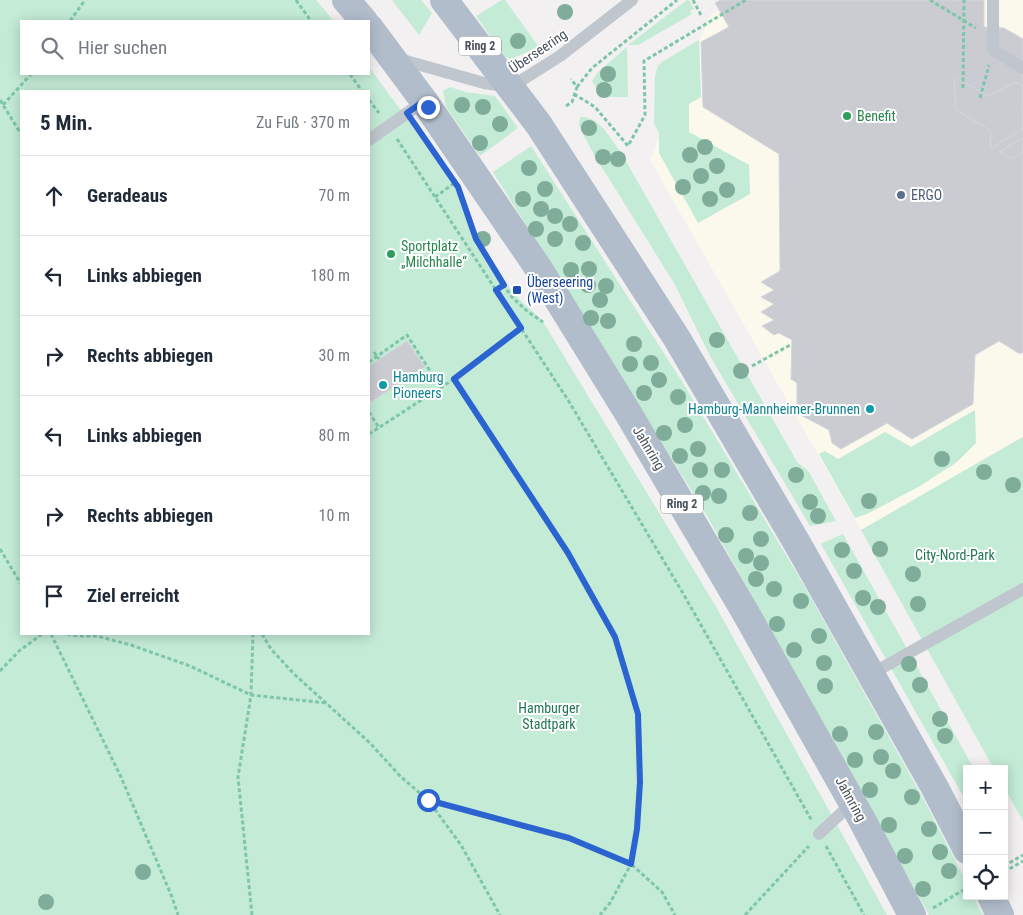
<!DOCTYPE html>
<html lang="de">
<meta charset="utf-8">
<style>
:root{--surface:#fff;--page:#f6f6f7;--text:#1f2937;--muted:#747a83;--line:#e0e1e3}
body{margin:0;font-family:"Roboto Condensed",sans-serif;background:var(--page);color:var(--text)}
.controls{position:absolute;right:15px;bottom:15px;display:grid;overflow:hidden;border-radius:0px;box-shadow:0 2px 12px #0003}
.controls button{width:45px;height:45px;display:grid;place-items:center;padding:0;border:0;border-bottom:1px solid var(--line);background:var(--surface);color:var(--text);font:25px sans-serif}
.stop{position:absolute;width:15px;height:15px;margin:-11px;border:4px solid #2b64d1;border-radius:50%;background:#fff}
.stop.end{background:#2b64d1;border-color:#fff;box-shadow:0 1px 5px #0008}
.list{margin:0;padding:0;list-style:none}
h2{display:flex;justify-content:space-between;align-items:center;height:65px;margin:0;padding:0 20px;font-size:21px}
h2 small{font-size:16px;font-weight:400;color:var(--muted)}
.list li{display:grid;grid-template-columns:32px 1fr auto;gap:15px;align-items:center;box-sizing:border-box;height:80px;padding:0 20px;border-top:1px solid var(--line)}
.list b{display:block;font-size:19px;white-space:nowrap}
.list em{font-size:16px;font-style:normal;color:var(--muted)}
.icon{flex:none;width:28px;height:28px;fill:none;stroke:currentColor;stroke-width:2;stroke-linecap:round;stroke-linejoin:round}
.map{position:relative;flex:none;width:1023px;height:915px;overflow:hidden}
.search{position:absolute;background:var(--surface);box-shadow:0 2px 12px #0003;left:20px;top:20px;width:350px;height:55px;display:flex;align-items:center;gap:12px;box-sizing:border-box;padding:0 18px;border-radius:0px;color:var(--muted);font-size:19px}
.panel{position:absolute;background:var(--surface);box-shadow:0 2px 12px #0003;left:20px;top:90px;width:350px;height:545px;border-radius:0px}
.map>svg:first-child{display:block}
</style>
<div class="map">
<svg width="1023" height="915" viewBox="0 0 1023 915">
<rect width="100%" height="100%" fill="#f2f0f0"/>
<path fill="#fbf8ec" d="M 720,0 L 1023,0 L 1023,437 L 861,530 L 650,160 L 710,15 L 719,10 L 715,3 Z"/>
<path fill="#c3ebd6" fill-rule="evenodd" d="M 0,0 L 316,0 L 334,21 L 21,21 L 21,74 L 369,74 L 369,67 L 408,120 L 465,203 L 478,241 L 503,280 L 522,302 L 542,320 L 715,605 L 887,915 L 0,915 ZM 21,91 L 369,91 L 369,634 L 21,634 Z
M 392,0 L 421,0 L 432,13 L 419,35 Z
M 502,0 L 505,0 L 539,47 L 511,59 L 505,57 L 476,16 Z
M 687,0 L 689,0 L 694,9 L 690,11 L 692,14 L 638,45 L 628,45 Z
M 699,40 L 701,97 L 689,104 L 689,132 L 749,165 L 750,194 L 698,223 L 659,153 L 659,133 L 654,123 L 655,76 L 658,66 L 662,62 Z
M 627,47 L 628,97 L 602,97 L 592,81 L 598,72 Z
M 450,87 L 465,92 L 495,96 L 518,128 L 480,156 L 446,107 L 443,91 Z
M 580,117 C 599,115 614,143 623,156 L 797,462 L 809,472 L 836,521 L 810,526 L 710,356 L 674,283 L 593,153 L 579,126 Z
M 531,146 L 683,383 L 801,580 L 923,798 L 967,883 L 967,896 L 973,896 L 983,915 L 929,915 L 706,514 L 493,172 Z
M 975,410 L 976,443 L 957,462 L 920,486 L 867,514 L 855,518 L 819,454 L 825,451 L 838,459 L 885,432 L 911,447 Z
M 1023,437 L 1023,821 L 1004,787 L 1004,769 L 994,769 L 861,530 Z
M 843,534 L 974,769 L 967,769 L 967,803 L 821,544 Z"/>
<path fill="#cbccd2" stroke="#d4d6db" d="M 720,0 L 984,0 L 984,27 L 1004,28 L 1023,39 L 1023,107 L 1021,108 L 1023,109 L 1023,352 L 1020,354 L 999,341 L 975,355 L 973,404 L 912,439 L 887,423 L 841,449 L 832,443 L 829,430 L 797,413 L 797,383 L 791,379 L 792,340 L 779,333 L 774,335 L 762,326 L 774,320 L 761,312 L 774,304 L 761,297 L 774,290 L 761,282 L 780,271 L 779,154 L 703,107 L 701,42 L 729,27 L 715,3 Z
M 954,77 L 989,96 L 1015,82 L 1023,86 L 1023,129 L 991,148 L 990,130 L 956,110 Z
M 1023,138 L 1023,152 L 1011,159 L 999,152 Z
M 407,341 L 425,367 L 369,403 L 369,366 Z"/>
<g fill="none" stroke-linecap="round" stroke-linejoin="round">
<path stroke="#7ec6a9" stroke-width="3" stroke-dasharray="4 2.5" stroke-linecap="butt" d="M 296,0 L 311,21
M 693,0 L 702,17
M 930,0 L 976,28
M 70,21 L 85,0
M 350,74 L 362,91
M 577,87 L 592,68 L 677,0
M 963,88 L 964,0
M 574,94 L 595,107 L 628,146 L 645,115 L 644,61 L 746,0
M 980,98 L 989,65
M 0,100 L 21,134
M 369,100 L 379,113
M 3,105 L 31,74
M 566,106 L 572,102 L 577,87 L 571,79
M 397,139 L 568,400 L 684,595 L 812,821
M 435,197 L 453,184
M 464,203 L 476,239 L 494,271 L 511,296 L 528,312 L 543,322
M 374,352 L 379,359
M 369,362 L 407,335 L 441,388
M 752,366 L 792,344
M 454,379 L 568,553 L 615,637 L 638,714 L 640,782 L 637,829 L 631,864 L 610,903 L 600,915
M 369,412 L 379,428
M 369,434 L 454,379 L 521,328
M 0,549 L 21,584
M 51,634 L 121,777 L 172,897 L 178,915
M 67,634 L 78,636 L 97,636 L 131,645 L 190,666 L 251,695 L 327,703
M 262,634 L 271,649 L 294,674 L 370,743 L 401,777 L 428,800 L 461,845 L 500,915
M 0,671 L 19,651 L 42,634
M 428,800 L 569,838 L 631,864 L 662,892 L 675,915
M 826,846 L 864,915
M 1004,866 L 1023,855
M 1004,872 L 1023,861
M 933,908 L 967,888
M 252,915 L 238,777 L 251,695 L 253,634
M 745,915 L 809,846"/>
<path stroke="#c0c6cd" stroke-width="12" d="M 993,0 L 993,50 L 1023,68
M 399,59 L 484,83 L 511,87 L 560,56 L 632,0
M 369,140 L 424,101
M 871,674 L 1023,589
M 819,834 L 852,803"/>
<path stroke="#b2bdcc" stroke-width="28" d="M 346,0 L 364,21
M 444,0 L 539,125 L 676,337 L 797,543 L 935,788 L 967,850
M 369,27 L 424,101 L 539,269 L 628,413 L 744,610 L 861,818 L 912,915
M 991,896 L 1000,915"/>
</g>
<g fill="#7fad9a">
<circle cx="565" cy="12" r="8"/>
<circle cx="518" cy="41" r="8"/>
<circle cx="608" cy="74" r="8"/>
<circle cx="604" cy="90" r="8"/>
<circle cx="462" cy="105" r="8"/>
<circle cx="483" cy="107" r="8"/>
<circle cx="500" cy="124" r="8"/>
<circle cx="589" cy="128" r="8"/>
<circle cx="480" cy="143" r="8"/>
<circle cx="705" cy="147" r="8"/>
<circle cx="690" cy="155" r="8"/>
<circle cx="603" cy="157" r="8"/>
<circle cx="618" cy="159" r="8"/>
<circle cx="717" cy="166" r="8"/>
<circle cx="529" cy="168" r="8"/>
<circle cx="701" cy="176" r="8"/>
<circle cx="683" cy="187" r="8"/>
<circle cx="545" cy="189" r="8"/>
<circle cx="727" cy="190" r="8"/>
<circle cx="523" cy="199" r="8"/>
<circle cx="710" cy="199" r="8"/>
<circle cx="541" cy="209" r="8"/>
<circle cx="555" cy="216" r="8"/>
<circle cx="570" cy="224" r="8"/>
<circle cx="536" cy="229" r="8"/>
<circle cx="483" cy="239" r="8"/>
<circle cx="555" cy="239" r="8"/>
<circle cx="583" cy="243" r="8"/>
<circle cx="589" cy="269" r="8"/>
<circle cx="571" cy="270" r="8"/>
<circle cx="588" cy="285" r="8"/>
<circle cx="606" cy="286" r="8"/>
<circle cx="600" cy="300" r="8"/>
<circle cx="591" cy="318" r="8"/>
<circle cx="608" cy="321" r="8"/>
<circle cx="717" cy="340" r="8"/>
<circle cx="634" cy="344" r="8"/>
<circle cx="651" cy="363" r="8"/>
<circle cx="630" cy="364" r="8"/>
<circle cx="741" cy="371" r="8"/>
<circle cx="659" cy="380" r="8"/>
<circle cx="644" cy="393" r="8"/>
<circle cx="678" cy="397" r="8"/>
<circle cx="685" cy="425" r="8"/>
<circle cx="664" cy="433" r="8"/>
<circle cx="698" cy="449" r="8"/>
<circle cx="680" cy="456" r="8"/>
<circle cx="942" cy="459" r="8"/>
<circle cx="700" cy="470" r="8"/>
<circle cx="722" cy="470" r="8"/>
<circle cx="984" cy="472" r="8"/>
<circle cx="796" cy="475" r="8"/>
<circle cx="1013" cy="485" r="8"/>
<circle cx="703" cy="493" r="8"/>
<circle cx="719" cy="496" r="8"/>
<circle cx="869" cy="501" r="8"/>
<circle cx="810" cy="502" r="8"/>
<circle cx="750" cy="513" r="8"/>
<circle cx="818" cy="516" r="8"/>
<circle cx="726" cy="535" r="8"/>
<circle cx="761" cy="539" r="8"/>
<circle cx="880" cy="549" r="8"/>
<circle cx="842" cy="550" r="8"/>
<circle cx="746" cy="556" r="8"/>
<circle cx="761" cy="563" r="8"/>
<circle cx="854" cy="571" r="8"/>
<circle cx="913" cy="574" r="8"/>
<circle cx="756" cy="579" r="8"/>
<circle cx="774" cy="589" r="8"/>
<circle cx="863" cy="598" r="8"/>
<circle cx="801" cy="601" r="8"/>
<circle cx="918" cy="604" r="8"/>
<circle cx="878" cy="607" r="8"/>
<circle cx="777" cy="624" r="8"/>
<circle cx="819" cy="636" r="8"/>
<circle cx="794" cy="650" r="8"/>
<circle cx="824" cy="663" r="8"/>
<circle cx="909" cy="664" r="8"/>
<circle cx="920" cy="685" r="8"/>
<circle cx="825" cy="686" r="8"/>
<circle cx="940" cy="719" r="8"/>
<circle cx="876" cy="732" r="8"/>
<circle cx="840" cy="734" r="8"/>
<circle cx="945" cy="736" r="8"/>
<circle cx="881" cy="757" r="8"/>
<circle cx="855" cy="760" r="8"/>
<circle cx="893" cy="771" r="8"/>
<circle cx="870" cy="790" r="8"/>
<circle cx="912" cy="797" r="8"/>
<circle cx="889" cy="825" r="8"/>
<circle cx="929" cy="829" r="8"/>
<circle cx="940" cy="852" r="8"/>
<circle cx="905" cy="856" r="8"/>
<circle cx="949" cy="871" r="8"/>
<circle cx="143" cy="872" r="8"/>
<circle cx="923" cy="889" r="8"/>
<circle cx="46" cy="902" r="8"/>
</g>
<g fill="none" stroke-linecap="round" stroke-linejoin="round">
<path stroke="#2b64d1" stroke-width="6" d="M 428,800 L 569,838 L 631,864 L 637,829 L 640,782 L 638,714 L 615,637 L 568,553 L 454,379 L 521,328 L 496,290 L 504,285 L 476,239 L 458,187 L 407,113 L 424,101 L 428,107"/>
</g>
<g fill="#2e9e5b" stroke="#fff" stroke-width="2">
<circle cx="847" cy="116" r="5"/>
<circle cx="391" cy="254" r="5"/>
</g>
<circle fill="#5c6f8a" stroke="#fff" stroke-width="2" cx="901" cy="195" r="5"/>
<rect fill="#1a4fb4" stroke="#fff" stroke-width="2" x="512" y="285" width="10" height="10" rx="2.5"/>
<g fill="#0f9aa8" stroke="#fff" stroke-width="2">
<circle cx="383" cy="385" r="5"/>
<circle cx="870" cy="409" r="5"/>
</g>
<g text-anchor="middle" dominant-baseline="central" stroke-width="4" stroke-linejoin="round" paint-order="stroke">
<g fill="#fff" stroke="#80858c" stroke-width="1">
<rect x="459" y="36.5" width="42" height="19" rx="4"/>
<rect x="661" y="494.5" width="42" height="19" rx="4"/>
</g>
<g font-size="12" font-weight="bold" fill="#4a515b">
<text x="480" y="46">Ring 2</text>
<text x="682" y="504">Ring 2</text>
</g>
<g font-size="14" fill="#4a515b" stroke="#fff">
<text transform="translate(538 51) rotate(-34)">Überseering</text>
<text transform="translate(649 448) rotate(59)">Jahnring</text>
<text transform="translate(851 799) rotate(61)">Jahnring</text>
</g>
<g font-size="14" fill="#27864d" stroke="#fff" text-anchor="start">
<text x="857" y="116">Benefit</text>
<text x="401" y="246">Sportplatz<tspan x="401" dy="16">„Milchhalle“</tspan></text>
</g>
<g font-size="14" fill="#4e5e75" stroke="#fff" text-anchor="start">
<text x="911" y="195">ERGO</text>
</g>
<g font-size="14" fill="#164399" stroke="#fff" text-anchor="start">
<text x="527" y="282">Überseering<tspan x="527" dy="16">(West)</tspan></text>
</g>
<g font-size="14" fill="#0d838f" stroke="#fff" text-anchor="start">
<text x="393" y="377">Hamburg<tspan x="393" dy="16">Pioneers</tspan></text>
<text x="860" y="409" text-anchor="end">Hamburg-Mannheimer-Brunnen</text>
</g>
<g font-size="14" fill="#217654" stroke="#fff">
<text x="955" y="555">City-Nord-Park</text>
<text x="549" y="708">Hamburger<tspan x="549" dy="16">Stadtpark</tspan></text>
</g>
</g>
</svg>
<div class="controls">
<button>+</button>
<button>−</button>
<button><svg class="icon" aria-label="locate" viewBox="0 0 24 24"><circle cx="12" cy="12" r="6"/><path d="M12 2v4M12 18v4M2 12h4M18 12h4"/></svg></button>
</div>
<div class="stop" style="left:428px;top:800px"></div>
<div class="stop end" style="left:428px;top:107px"></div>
<div class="search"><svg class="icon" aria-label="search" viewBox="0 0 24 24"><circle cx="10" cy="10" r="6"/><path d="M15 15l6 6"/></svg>Hier suchen</div>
<section class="panel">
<h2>5 Min.<small>Zu Fuß · 370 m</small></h2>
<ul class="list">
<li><svg class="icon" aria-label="ahead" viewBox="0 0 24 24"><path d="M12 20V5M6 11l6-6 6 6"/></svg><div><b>Geradeaus</b></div><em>70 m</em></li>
<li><svg class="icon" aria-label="left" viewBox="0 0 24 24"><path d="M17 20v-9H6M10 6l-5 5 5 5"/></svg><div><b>Links abbiegen</b></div><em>180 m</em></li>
<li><svg class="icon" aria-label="right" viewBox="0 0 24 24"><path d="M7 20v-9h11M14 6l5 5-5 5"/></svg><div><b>Rechts abbiegen</b></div><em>30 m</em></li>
<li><svg class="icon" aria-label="left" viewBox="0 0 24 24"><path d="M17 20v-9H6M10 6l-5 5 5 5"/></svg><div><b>Links abbiegen</b></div><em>80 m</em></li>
<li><svg class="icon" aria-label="right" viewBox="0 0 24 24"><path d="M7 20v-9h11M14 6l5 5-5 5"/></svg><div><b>Rechts abbiegen</b></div><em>10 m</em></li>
<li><svg class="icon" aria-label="arrive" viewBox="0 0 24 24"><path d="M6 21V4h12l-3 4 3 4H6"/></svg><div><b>Ziel erreicht</b></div></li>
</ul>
</section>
</div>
